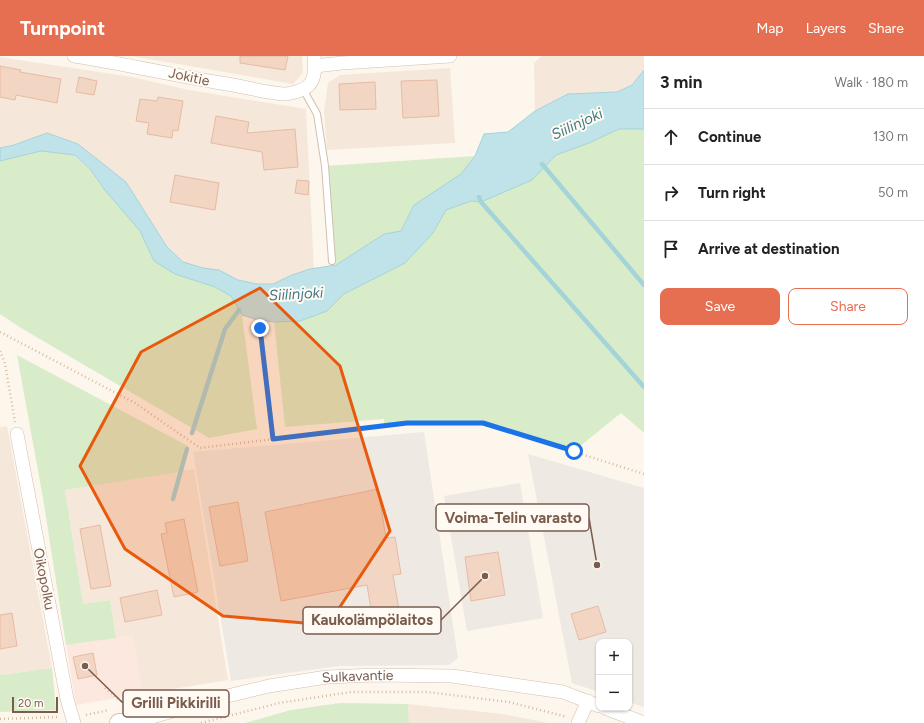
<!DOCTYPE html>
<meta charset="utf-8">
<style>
:root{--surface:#fff;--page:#f6f6f6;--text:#222;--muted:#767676;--line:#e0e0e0;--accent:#e76f51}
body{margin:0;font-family:Figtree,sans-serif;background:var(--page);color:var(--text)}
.controls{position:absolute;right:12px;bottom:12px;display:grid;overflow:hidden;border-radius:8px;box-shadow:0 1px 3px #0004}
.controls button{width:36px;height:36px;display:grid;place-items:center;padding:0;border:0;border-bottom:1px solid var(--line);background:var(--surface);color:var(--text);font:20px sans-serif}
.scale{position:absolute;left:12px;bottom:10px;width:46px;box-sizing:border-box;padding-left:4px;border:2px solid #7a5c4d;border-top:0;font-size:11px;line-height:14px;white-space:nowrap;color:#7a5c4d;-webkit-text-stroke:3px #fffaf3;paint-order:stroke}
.stop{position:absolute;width:12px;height:12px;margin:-9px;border:3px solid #1a73e8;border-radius:50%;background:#fff}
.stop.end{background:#1a73e8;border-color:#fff;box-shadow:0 1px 4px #0008}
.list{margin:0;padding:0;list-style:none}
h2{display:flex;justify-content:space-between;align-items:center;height:52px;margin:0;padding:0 16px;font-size:17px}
h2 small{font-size:13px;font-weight:400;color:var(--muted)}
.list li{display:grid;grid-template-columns:26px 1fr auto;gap:12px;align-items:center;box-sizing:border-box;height:56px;padding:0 16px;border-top:1px solid var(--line)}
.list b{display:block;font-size:15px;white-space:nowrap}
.list em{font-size:13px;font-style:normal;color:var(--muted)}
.actions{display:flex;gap:8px;padding:12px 16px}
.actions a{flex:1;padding:9px 0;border:1px solid var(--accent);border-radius:8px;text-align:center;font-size:14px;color:var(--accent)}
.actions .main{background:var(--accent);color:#fff}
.icon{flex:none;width:22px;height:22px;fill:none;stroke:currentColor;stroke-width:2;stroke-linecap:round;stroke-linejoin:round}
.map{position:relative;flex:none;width:644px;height:667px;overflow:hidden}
header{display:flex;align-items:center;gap:24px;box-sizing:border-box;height:56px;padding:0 20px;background:var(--accent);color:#fff}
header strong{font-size:19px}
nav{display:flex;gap:22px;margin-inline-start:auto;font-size:14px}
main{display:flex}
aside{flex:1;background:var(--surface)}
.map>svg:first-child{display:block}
</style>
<header>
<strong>Turnpoint</strong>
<nav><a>Map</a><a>Layers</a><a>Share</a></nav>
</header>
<main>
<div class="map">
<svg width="644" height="667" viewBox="0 0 644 667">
<rect width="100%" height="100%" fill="#fdf6ec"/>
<path fill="#f5e8da" d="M 131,0 L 302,0 L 303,17 L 293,28 Z
M 542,0 L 644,0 L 644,14 L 632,29 L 617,36 L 568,38 L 535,55 L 534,7 Z
M 0,1 L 132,21 L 189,34 L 306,53 L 314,213 L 292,219 L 273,228 L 257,228 L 238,224 L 219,214 L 203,212 L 183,206 L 167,191 L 126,126 L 78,88 L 47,77 L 14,89 L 0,92 Z
M 450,12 L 455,87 L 327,94 L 324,55 L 328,27 L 340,19 Z
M 7,370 L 52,612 L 0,619 L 0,371 Z
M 194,413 L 228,624 L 142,638 L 132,579 L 116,582 L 110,544 L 83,548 L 65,434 Z
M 408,648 L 503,658 L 548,667 L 409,667 Z"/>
<path fill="#fde8e0" d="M 132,579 L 142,638 L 76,649 L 66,589 Z"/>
<path fill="#efe9e4" d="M 424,376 L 458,602 L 449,609 L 339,610 L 231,625 L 193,396 Z
M 528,398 L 644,432 L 644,651 L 629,646 L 629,586 L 599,586 L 599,636 L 572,627 Z
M 520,427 L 543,562 L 467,575 L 444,440 Z"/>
<path fill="#d8ecc9" d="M 619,73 L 644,73 L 644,377 L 621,357 L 574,395 L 483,367 L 407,367 L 384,370 L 384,363 L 285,371 L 274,266 L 300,265 L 327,255 L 344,238 L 405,207 L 433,177 L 446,154 L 471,145 L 481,146 L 556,99 L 589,87 Z
M 41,95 L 74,99 L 91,114 L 104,133 L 140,175 L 155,205 L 175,218 L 215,231 L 231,240 L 242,259 L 257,373 L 209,382 L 21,272 L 0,258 L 0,105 Z
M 475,100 L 461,118 L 408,160 L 401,175 L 384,178 L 336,209 L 325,110 Z
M 17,299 L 188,390 L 179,416 L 65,434 L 83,548 L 110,544 L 116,582 L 66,589 L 43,442 Z
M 52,612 L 56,654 L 0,656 L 0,619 Z
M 340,647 L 408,648 L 409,667 L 245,667 L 291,654 Z"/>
<path fill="#bfe3e8" stroke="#a5d3da" d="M 644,14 L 644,73 L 619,73 L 589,87 L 556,99 L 532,124 L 481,146 L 471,145 L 446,154 L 433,177 L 405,207 L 344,238 L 327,255 L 300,265 L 274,266 L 258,264 L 242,259 L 231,240 L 215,231 L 175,218 L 154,205 L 140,175 L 104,133 L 91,114 L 75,99 L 41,95 L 0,105 L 0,92 L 14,89 L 47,77 L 78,88 L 126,126 L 167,191 L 183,206 L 203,212 L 219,214 L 238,224 L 257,228 L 273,228 L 292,219 L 310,213 L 336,209 L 384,178 L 401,175 L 414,149 L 461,118 L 475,100 L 484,78 L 508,76 L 535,55 L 568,38 L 617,36 L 632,29 Z"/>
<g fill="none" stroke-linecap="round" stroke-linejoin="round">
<path stroke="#a5d3da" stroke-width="4.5" d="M 542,108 L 644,229
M 479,141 L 481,146 L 644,331
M 192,377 L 225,273 L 239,254
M 173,443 L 187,393"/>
</g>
<path fill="#f3d5c3" stroke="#e6bba3" d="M 240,0 L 288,0 L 285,14 L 240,7 Z
M 0,10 L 21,14 L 20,16 L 61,23 L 57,47 L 16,39 L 15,44 L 0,41 Z
M 79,21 L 97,25 L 94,39 L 76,36 Z
M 437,24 L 439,60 L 403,62 L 401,25 Z
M 375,26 L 376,53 L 340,54 L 339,28 Z
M 158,41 L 183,45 L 178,75 L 173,74 L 172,82 L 147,78 L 149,67 L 136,65 L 140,43 L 157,45 Z
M 216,60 L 249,66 L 247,77 L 295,73 L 298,111 L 264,114 L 262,96 L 211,87 Z
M 175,119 L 219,127 L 215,154 L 170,146 Z
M 297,124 L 309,125 L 308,139 L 295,137 Z
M 378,433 L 386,482 L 395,481 L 401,518 L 393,519 L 400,560 L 373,565 L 367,529 L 281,545 L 265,456 Z
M 238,446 L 248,505 L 220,510 L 209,451 Z
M 184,463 L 198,536 L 174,541 L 161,478 L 167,477 L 165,467 Z
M 100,469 L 111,530 L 91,533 L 80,473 Z
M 498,496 L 505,539 L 471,545 L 465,501 Z
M 157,534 L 162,559 L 125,566 L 120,542 Z
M 598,550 L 606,576 L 579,584 L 571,558 Z
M 12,557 L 17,590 L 0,593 L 0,559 Z
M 93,597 L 97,619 L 78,623 L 73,601 Z"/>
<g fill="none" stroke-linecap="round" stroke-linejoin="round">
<defs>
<path id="lane" d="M 303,33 L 317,58 L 325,110 L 332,205"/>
<g id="street">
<path d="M 74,0 C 127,8 179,21 233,29 C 249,32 268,37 284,38 C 290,38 305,34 309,29 C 316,22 315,9 314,0"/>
<path d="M 315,10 L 342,7 L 450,0"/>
<path d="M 17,378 L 67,643 L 74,667"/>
<path d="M 605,652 L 644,667"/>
<path id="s1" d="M 124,666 L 152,661 L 211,644 L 269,630 L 327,621 L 376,619 L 452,620 L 563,636 L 599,650"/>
<path d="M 578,667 L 588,645"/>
</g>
<path id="secondary" d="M 119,667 L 125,667"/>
</defs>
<use href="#lane" stroke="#d1beb0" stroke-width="8"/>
<use href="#street" stroke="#d1beb0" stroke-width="14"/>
<use href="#secondary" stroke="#d6c0b0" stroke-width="20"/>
<path stroke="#d9b8a5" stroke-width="2.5" stroke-dasharray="1 3" stroke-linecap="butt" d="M 260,272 L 273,383
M 0,276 L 135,347 L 200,392 L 407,367 L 483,367 L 644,418
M 0,295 L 5,308 L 15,366
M 105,632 L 128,651
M 86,659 L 109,654
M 0,663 L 59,661
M 201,667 L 279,647 L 351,636 L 427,636 L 509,646 L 567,661"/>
<use href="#lane" stroke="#fff" stroke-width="6"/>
<use href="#street" stroke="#fff" stroke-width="13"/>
<use href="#secondary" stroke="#fff" stroke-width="18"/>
</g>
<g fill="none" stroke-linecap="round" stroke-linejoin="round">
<path stroke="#1a73e8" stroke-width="5" d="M 260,272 L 273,383 L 407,367 L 483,367 L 574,395"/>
</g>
<path fill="#e8590c" fill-opacity="0.2" stroke="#e8590c" stroke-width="3" stroke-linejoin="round" d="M 260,232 L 340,310 L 390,475 L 328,569 L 223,560 L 125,493 L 80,410 L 141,296 Z"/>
<g text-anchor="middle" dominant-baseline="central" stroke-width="4" stroke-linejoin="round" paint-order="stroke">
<g font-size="14" fill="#7a5c4d" stroke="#fffaf3">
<text transform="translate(189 21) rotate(12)">Jokitie</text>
<text transform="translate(44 523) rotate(79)">Oikopolku</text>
<text stroke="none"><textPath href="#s1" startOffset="239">Sulkavantie</textPath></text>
</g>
<g font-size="15" font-style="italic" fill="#437c86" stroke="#fffaf3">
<text transform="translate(577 68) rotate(-25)">Siilinjoki</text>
<text transform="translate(296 238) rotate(-3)">Siilinjoki</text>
</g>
</g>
<path fill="none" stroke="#7a5c4d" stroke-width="1.5" d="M597 509L589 462M485 520L441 564M85 610L123 647"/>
<g fill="#7a5c4d" stroke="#fffaf3" stroke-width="1.5">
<circle cx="597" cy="509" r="4"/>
<circle cx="485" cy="520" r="4"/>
<circle cx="85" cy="610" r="4"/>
</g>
<g fill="#fffaf3" stroke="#7a5c4d" stroke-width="1.5">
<rect x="436" y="448" width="153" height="27" rx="4"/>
<rect x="303" y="551" width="138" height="27" rx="4"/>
<rect x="123" y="634" width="106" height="27" rx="4"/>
</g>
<g font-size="15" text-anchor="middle" font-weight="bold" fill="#7a5c4d">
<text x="513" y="467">Voima-Telin varasto</text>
<text x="372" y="569">Kaukolämpölaitos</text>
<text x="176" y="652">Grilli Pikkirilli</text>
</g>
</svg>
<div class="controls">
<button>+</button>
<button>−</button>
</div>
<div class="scale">20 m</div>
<div class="stop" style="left:574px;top:395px"></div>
<div class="stop end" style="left:260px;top:272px"></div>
</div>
<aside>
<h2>3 min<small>Walk · 180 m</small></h2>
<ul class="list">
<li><svg class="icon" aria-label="ahead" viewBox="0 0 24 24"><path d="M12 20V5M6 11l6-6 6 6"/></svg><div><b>Continue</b></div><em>130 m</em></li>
<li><svg class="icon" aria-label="right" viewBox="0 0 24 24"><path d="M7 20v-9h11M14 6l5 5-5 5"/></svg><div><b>Turn right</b></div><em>50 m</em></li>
<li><svg class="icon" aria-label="arrive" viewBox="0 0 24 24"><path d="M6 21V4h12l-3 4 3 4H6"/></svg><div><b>Arrive at destination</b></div></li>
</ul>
<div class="actions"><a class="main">Save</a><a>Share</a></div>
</aside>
</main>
